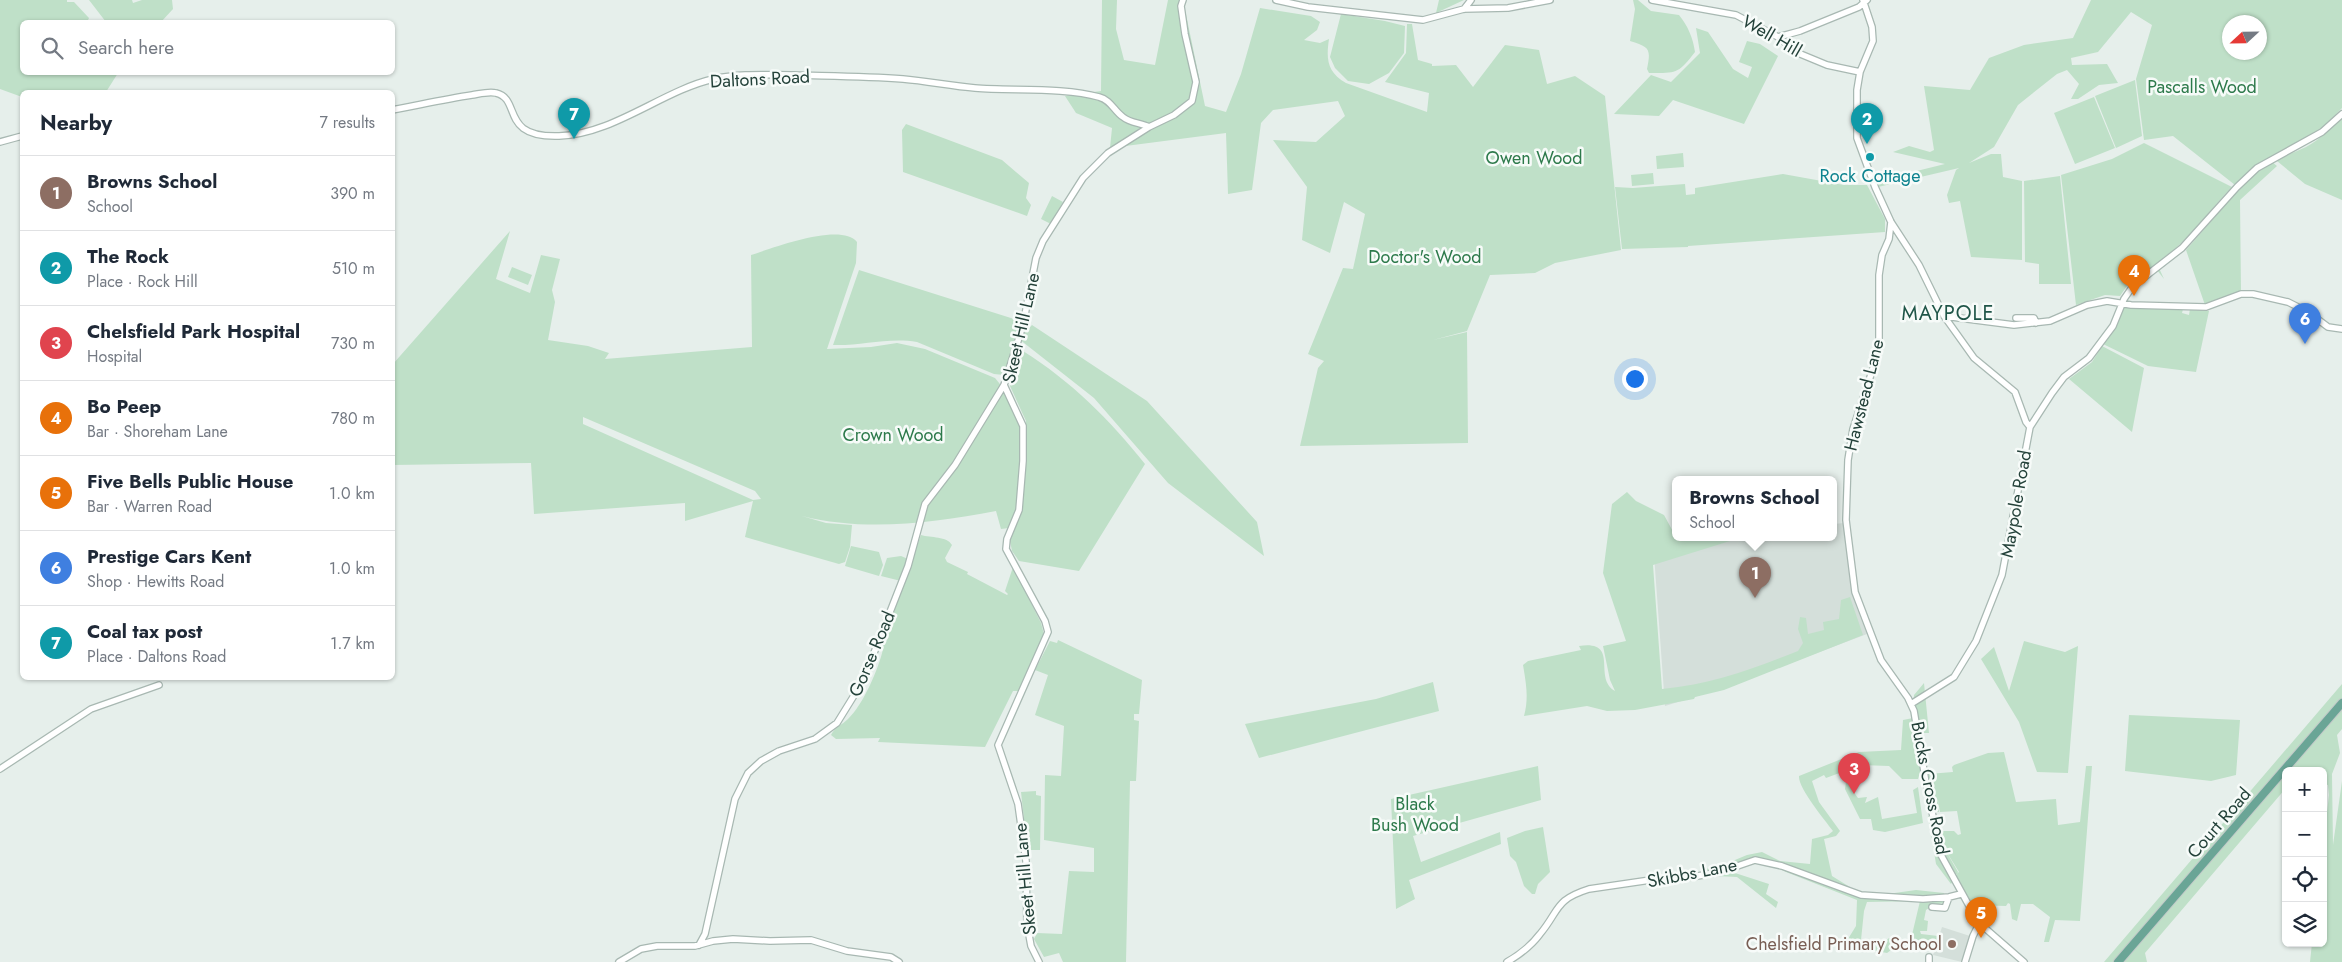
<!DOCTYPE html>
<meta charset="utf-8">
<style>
:root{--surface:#fff;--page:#f6f6f7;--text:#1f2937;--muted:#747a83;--line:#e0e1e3;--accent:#b45309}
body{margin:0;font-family:Jost,sans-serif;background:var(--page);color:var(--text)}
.controls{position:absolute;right:15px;bottom:15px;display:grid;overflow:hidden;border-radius:8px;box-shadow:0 1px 4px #0004}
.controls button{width:45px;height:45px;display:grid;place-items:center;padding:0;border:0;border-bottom:1px solid var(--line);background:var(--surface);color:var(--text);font:25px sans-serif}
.compass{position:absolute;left:2222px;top:15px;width:45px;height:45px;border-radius:50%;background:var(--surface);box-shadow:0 1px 4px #0004;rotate:248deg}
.you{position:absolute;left:1634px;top:378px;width:18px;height:18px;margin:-12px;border:4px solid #fff;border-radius:50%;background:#1a73e8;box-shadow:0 0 0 8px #1a73e833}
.badge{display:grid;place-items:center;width:32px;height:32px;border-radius:50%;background:var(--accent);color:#fff;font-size:16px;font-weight:700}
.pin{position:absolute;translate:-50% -41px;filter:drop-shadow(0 1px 2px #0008)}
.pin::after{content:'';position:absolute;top:26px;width:18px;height:15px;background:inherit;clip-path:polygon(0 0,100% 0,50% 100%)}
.popup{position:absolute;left:1672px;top:476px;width:165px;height:65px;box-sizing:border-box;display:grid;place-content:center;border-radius:8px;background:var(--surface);filter:drop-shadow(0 1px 4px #0005);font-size:16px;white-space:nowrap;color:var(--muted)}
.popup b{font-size:19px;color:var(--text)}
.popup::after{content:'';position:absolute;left:50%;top:100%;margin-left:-10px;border:10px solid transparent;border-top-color:var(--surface)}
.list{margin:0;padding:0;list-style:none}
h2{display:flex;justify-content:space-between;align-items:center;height:65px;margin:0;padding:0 20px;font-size:21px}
h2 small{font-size:16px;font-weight:400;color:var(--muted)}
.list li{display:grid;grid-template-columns:32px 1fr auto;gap:15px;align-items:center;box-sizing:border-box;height:75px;padding:0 20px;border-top:1px solid var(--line)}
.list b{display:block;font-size:19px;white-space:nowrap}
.list p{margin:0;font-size:16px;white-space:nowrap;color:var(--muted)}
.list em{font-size:16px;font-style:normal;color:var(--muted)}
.icon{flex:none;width:28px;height:28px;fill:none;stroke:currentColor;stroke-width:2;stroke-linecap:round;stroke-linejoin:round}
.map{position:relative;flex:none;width:2342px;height:962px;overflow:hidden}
.search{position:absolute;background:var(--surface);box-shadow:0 1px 4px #0004;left:20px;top:20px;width:375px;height:55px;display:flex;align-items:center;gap:12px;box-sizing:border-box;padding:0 18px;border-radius:8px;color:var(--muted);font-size:19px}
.panel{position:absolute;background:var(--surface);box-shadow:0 1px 4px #0004;left:20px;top:90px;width:375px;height:590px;border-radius:8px}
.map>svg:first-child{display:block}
</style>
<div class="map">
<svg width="2342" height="962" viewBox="0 0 2342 962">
<rect width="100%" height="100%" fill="#e6efeb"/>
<path fill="#d4dfda" d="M 1844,523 L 1852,590 L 1856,606 L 1867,634 L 1730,686 L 1665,706 L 1653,541 L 1710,537 L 1834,537 L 1834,524 Z
M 1942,927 L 1970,936 L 1962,962 L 1933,955 Z"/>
<path fill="#bfe0c8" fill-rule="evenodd" d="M 0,0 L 67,0 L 67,2 L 74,2 L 89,18 L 87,22 L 22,22 L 22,72 L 118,73 L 106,92 L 22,92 L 22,97 L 0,89 Z
M 89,0 L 132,0 L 133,3 L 142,0 L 172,0 L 173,9 L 161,22 L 106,22 Z
M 1102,0 L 1117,0 L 1116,29 L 1124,60 L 1155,65 L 1168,0 L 1183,0 L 1205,106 L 1226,112 L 1241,74 L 1260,8 L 1311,16 L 1320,22 L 1317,30 L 1304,40 L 1320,43 L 1329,39 C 1326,59 1327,72 1346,83 L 1427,112 L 1429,93 L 1385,82 L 1406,53 L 1407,24 L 1412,24 L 1418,60 L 1432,64 L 1432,69 L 1432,66 L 1456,65 L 1473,87 L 1505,45 L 1539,50 L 1547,84 L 1575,76 L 1605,96 L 1621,250 L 1555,263 L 1535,273 L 1490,275 L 1467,331 L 1433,340 L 1467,332 L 1468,443 L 1300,446 L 1318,368 L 1324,361 L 1308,354 L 1343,268 L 1353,269 L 1365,214 L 1344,202 L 1330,253 L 1302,240 L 1307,187 L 1273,140 L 1316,142 L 1345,116 L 1338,101 L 1273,110 L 1261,123 L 1252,190 L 1228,194 L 1226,133 L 1110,148 L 1112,128 L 1076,113 L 1065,96 L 1101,91 Z
M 1439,0 L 1464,0 L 1436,13 Z
M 1633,0 L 1638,0 L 1651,11 L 1679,15 C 1688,26 1693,38 1695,52 C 1678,74 1677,73 1649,73 L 1647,69 C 1651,49 1650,47 1630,41 L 1635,9 Z
M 2091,0 L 2342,0 L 2342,108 L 2318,133 L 2257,164 L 2235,185 L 2173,136 L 2144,140 L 2136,79 L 2152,25 L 2131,12 L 2098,52 L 2071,58 L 2072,65 L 2107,64 L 2118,83 L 2099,85 L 2078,99 L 2071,99 L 2079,84 L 2067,70 L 2057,74 L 2018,105 L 1994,147 L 1969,163 L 1991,154 L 2001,154 L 2003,177 L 2022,181 L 2022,260 L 1971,257 L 1960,201 L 1949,203 L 1947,195 L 1956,170 L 1959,168 L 1878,187 L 1876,181 L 1945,164 L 1893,152 L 1909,146 L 1930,152 L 1934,150 L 1924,86 L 1970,90 L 1989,58 L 2024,45 L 2073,38 ZM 2230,22 L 2260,22 L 2260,52 L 2230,52 Z
M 1341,14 L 1385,21 L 1405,26 L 1404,53 L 1389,73 L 1369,84 L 1348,81 L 1335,68 L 1330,57 Z
M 1696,28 L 1708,32 L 1733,69 L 1748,78 L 1752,67 L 1739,62 L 1747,41 L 1760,44 L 1778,56 L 1744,124 L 1673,100 L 1659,116 L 1614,114 L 1651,75 L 1671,82 L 1700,53 Z
M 2135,80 L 2142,136 L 2116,148 L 2095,96 Z
M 2094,97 L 2115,148 L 2075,164 L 2054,113 Z
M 2342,116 L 2342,200 L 2305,184 L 2277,161 C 2287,154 2296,152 2306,147 C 2320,140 2331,127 2342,116 Z
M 906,124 L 1002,160 L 1029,183 L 1026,198 L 1031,205 L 1027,216 L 903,172 L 902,130 Z
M 2144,143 L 2232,187 C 2209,210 2191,239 2163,258 L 2164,261 L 2159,268 L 2164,279 L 2157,270 L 2150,277 L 2130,286 L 2129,283 L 2120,296 L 2105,295 L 2076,305 L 2061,175 L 2112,159 Z
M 1683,153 L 1684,167 L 1657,169 L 1656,156 Z
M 2271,161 L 2277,166 L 2240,200 L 2241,292 L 2205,305 L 2186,250 L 2247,180 Z
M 1653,173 L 1654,184 L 1632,186 L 1631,175 Z
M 1783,174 L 1844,185 L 1867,185 L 1885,219 L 1885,232 L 1688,246 L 1688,247 L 1622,249 L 1615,187 L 1633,188 L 1685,184 L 1686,195 L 1695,194 L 1695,188 Z
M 2060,176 L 2071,284 L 2039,284 L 2039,264 L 2025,262 L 2024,181 Z
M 1052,196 L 1063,202 L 1051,224 L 1041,219 Z
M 510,231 L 496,279 L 530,293 L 541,255 L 560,259 L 552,290 L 555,302 L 548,340 L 588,346 L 609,353 L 605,359 L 752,347 L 751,255 C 773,248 841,222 857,242 L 856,263 L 827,349 L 871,347 L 897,343 L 925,349 L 995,378 L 1004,389 L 1020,425 L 1021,461 L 1017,509 L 1009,528 L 1001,529 L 996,511 C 932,523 866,532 802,516 L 826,523 L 852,525 L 850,547 L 845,562 L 839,564 L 745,537 L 753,501 L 685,521 L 685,503 L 534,514 L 531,463 L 393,465 L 393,364 ZM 583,417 L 755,491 L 761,499 L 753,500 L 583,424 Z
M 512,267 L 532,275 L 528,285 L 508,277 Z
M 859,270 L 1020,321 L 1004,375 L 994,374 L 917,342 C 889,337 861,346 833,345 Z
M 2123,306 L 2183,309 L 2182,313 L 2189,315 L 2190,309 L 2209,311 L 2196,372 L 2148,366 L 2103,344 L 2115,328 Z
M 1032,325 L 1147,401 L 1257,522 L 1264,556 L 1168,483 L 1094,398 L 1019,339 Z
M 2102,346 L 2144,368 L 2132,432 L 2069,379 L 2092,362 Z
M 1023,351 C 1071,381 1110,420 1145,464 L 1079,571 L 1019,561 L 1012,551 L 1010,541 L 1019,517 L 1025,481 L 1026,421 L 1010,386 Z
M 1627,492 L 1636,501 L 1664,515 L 1676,537 L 1735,537 L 1730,541 L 1653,565 L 1662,689 C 1713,684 1752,669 1798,651 L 1803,643 L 1798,629 L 1800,617 L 1806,618 L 1808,634 L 1824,630 L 1823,622 L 1839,619 L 1841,600 L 1850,597 L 1863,635 L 1724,690 L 1695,697 L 1694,699 L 1635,710 L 1607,711 L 1587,706 L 1524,716 C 1529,698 1526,683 1523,665 L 1528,661 L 1581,650 L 1579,646 C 1621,640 1592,678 1615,691 L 1610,680 L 1603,646 L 1626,641 L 1603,573 L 1612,504 Z
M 921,535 C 931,538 947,536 952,545 L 945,558 L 947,562 L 968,572 L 967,574 L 1007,595 L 1008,594 L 1005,591 L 1013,567 L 1041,623 L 1044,634 L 1019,691 L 1013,691 L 985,747 L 878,742 L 880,738 L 836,739 L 831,735 C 835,727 842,725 848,719 C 863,705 879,668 883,649 L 879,648 Z
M 851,546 L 879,552 L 883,565 L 879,576 L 845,566 Z
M 901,556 L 908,559 L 901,581 L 881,576 L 887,558 Z
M 1058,640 L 1142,680 L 1139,714 L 1134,714 L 1134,720 L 1139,721 L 1136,781 L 1130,781 L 1126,962 L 1063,962 L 1059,953 L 1044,957 L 1034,939 L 1037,933 L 1062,934 L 1069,871 L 1094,872 L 1094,848 L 1044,840 L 1045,775 L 1061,776 L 1064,726 L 1035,715 L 1048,675 L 1035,670 L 1050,641 L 1057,643 Z
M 2024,641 L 2065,652 L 2078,646 L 2068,773 L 2037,772 L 2019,722 L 1981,659 L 1994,647 L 2009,691 Z
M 1433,682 L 1439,711 L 1259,758 L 1245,724 L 1376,699 Z
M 1924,683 L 1929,733 L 1923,733 L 1928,764 L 1922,766 L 1918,779 L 1902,779 L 1889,766 L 1861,765 L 1826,778 L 1824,775 L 1812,781 L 1819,802 L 1840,831 L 1836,836 L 1824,839 L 1832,876 L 1866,897 L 1916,890 L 1944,893 L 1946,902 L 1932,906 L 1926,910 L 1924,920 L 1928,921 L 1927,931 L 1920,931 L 1921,934 L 1938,936 L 1936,944 L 1911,939 L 1920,901 L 1867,902 L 1864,911 L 1861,940 L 1880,946 L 1889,938 L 1900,938 L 1895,947 L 1887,953 L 1855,947 L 1848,944 L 1848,939 L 1856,926 L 1857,900 L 1786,872 L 1772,865 L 1754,863 L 1736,868 L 1735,873 L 1769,884 L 1766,894 L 1778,902 L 1776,908 L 1737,877 L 1716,876 L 1705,869 L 1718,867 L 1747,855 L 1762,852 L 1780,861 L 1810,864 L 1812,839 L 1828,835 L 1833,831 C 1825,820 1798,788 1799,776 L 1859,752 L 1901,750 L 1903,720 L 1913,718 L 1914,695 Z
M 2342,684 L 2342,729 L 2337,735 L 2340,753 L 2332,774 L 2333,845 L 2342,781 L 2342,962 L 2310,962 L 2312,943 L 2323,943 L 2323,847 L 2329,795 L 2328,785 L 2323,784 L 2323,771 L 2286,771 L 2286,788 L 2145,953 L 2147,962 L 2104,962 Z
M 2129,715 L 2240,720 L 2236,775 L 2211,781 L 2125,771 Z
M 2004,752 L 2016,802 L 2056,799 L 2058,825 L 2080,822 L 2086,766 L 2092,766 L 2080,921 L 2055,920 L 2049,942 L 2044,942 L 2050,917 L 2033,904 L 2021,904 L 2017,921 L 2012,919 L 2010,904 L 2008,903 L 2006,906 L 1973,905 L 1955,875 L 1959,872 L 1946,851 L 1958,872 L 1951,884 L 1936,864 L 1928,816 L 1938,816 L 1943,831 L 1954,831 L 1958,835 L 1961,834 L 1957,811 L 1940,812 L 1938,800 L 1939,812 L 1935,812 L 1928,774 L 1953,772 L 1952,767 L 1954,765 L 1988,753 Z
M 1538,766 L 1541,800 L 1413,836 L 1421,862 L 1500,832 L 1501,844 L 1409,880 L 1415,899 L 1396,909 L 1391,799 Z
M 1851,779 L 1856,783 L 1857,788 L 1853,791 L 1858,798 L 1867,797 L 1865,803 L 1878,797 L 1882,819 L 1917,813 L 1913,790 L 1918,787 L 1923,823 L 1885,832 L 1873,830 L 1871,819 L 1860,819 L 1845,789 L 1846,782 Z
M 1036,791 L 1036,795 L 1041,796 L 1040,850 L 1030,850 L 1027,847 L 1021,792 Z
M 1543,827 L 1550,872 L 1538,884 L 1535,894 L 1532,894 L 1524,886 L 1516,862 L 1510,856 L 1507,838 L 1525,831 Z"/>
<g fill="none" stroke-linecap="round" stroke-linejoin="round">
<defs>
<path id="minor" d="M 1276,0 L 1308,7 L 1423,20 L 1464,9 L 1508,8 L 1550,0
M 1652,0 L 1736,15 L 1778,37 L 1798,53 L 1827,65 L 1860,72
M 1863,0 L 1872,27 L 1873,41 L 1860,72 L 1857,90 L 1857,138 L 1875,187 L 1891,222 L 1919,265 L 1944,316 L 1974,358 L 2015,392 L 2026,422 L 2030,427
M 1464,9 L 1471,0
M 1778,37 L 1800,31 L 1859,7 L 1867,0
M 392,110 C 419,105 445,99 472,95 C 479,94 489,91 496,93 C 522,99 499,138 559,136 C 614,134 662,91 713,79 C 739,73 768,75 794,75 C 830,76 867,76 903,79 C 927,81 951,86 975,88 C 1011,91 1065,87 1099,97 C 1111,100 1114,111 1123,117 C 1130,123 1141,123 1149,127
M 0,142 L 22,136
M 1891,222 L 1889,239 L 1882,255 L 1879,275 L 1879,350 L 1853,429 L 1848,460 L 1846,520 L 1855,592 L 1881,660 L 1908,698 L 1914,711 L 1926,783 L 1941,855 L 1978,922 L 2024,962
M 1944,316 L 2014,325 L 2050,321 L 2087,305 L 2107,301 L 2131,305 L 2206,307 L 2241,294 L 2253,294 L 2288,302 L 2308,312 L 2328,327 L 2342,329
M 2016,318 L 2034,318 L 2036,323
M 1004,385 L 1023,426 L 1023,461 L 1019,510 L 1007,539 L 1006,549 L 1045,621 L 1048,632 L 998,745 L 1018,804 L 1026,861 L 1027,924 L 1031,946 L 1039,962
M 1911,704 L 1954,677 L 1976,641 L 2002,575 L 2030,427 L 2052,393 L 2064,377 L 2089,358 L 2113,326 L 2124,299 L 2133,286 L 2182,248 L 2237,187 L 2257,168 L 2322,132 L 2342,114
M 0,769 L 91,709 L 159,685
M 1932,907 L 1945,908 L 1949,897
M 699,945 L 705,934 L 735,799 L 748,773 L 761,761 L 779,751 L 815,739 L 837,723 L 863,681 L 908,566 L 925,504 L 955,465 L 1004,385 L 1023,325 L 1036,258 L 1043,241 L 1083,178 L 1108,153 L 1149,127 L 1174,115 L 1192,101 L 1196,82 L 1185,34 L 1181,6 L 1183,0
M 619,962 L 641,949 L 657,946 L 695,946 L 713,941 L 733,939 L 770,941 L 811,940 L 847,951 L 891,957 L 899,962
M 1507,962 C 1519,955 1531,946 1540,934 C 1560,910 1554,900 1589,889 L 1664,878 L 1692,877 L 1720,872 L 1755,860 L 1782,866 L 1861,895 L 1923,899 L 1949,897 L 1961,894
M 1929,962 L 1929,957
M 1965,962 L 1973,936 L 1979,924"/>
<path id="major" d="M 2118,962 L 2342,703"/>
</defs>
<use href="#minor" stroke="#a8b8b2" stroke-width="8"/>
<use href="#major" stroke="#c2cac8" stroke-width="10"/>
<use href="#minor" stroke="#fff" stroke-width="5.5"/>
<use href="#major" stroke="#6aa596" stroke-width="8"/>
</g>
<circle fill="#0f9aa8" stroke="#f7fbf9" stroke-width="2" cx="1870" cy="157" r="5"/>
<circle fill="#8d6e63" stroke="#f7fbf9" stroke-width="2" cx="1952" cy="944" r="5"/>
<g text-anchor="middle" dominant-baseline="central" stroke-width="5" stroke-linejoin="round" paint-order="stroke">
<g font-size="18" fill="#24423a" stroke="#f7fbf9">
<text transform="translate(1772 36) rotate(30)">Well Hill</text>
<text transform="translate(760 79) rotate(-3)">Daltons Road</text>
<text transform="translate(1021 328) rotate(-77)">Skeet Hill Lane</text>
<text transform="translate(1864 395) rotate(-76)">Hawstead Lane</text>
<text transform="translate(2016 504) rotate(-80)">Maypole Road</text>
<text transform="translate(872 654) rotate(-67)">Gorse Road</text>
<text transform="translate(1930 788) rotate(79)">Bucks Cross Road</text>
<text transform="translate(2219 823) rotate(-49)">Court Road</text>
<text transform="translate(1692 873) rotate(-11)">Skibbs Lane</text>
<text transform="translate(1025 879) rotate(-95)">Skeet Hill Lane</text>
</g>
<g font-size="18" fill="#2d7a4b" stroke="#f7fbf9">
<text x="2202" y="87">Pascalls Wood</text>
<text x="1534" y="158">Owen Wood</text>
<text x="1425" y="257">Doctor's Wood</text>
<text x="893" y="435">Crown Wood</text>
<text x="1415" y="804">Black<tspan x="1415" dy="21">Bush Wood</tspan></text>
</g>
<g font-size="18" fill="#0d838f" stroke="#f7fbf9">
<text x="1870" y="176">Rock Cottage</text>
</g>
<g font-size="18" fill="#785e54" stroke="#f7fbf9" text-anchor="end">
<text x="1942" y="944">Chelsfield Primary School</text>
</g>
<g font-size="20" letter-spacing="1" fill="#1f5548" stroke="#f7fbf9">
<text x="1948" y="313">MAYPOLE</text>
</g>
</g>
</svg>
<div class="controls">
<button>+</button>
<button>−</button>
<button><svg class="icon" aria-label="locate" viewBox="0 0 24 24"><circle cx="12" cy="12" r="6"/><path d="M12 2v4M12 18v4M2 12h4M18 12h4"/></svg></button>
<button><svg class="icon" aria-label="layers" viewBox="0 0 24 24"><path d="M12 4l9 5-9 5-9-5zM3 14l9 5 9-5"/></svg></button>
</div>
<svg class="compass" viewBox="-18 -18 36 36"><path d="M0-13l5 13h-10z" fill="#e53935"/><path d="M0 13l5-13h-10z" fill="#747a83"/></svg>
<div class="you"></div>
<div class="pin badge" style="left:1755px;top:598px;background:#8d6e63">1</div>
<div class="popup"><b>Browns School</b>School</div>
<div class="pin badge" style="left:1867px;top:144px;background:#0f9aa8">2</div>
<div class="pin badge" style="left:1854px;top:794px;background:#e0444e">3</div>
<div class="pin badge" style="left:2134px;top:296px;background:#e8710a">4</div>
<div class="pin badge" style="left:1981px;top:938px;background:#e8710a">5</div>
<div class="pin badge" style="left:2305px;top:344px;background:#3f7fe0">6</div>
<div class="pin badge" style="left:574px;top:139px;background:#0f9aa8">7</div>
<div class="search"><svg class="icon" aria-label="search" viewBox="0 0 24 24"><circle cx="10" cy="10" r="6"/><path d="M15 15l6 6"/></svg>Search here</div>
<section class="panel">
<h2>Nearby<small>7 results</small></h2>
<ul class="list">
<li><span class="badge" style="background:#8d6e63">1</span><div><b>Browns School</b><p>School</p></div><em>390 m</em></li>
<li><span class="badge" style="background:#0f9aa8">2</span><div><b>The Rock</b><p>Place · Rock Hill</p></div><em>510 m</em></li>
<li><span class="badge" style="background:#e0444e">3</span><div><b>Chelsfield Park Hospital</b><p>Hospital</p></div><em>730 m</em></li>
<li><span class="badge" style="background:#e8710a">4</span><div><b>Bo Peep</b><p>Bar · Shoreham Lane</p></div><em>780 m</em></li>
<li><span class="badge" style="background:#e8710a">5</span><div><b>Five Bells Public House</b><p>Bar · Warren Road</p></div><em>1.0 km</em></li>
<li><span class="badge" style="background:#3f7fe0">6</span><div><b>Prestige Cars Kent</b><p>Shop · Hewitts Road</p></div><em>1.0 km</em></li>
<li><span class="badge" style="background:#0f9aa8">7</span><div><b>Coal tax post</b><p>Place · Daltons Road</p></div><em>1.7 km</em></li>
</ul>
</section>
</div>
